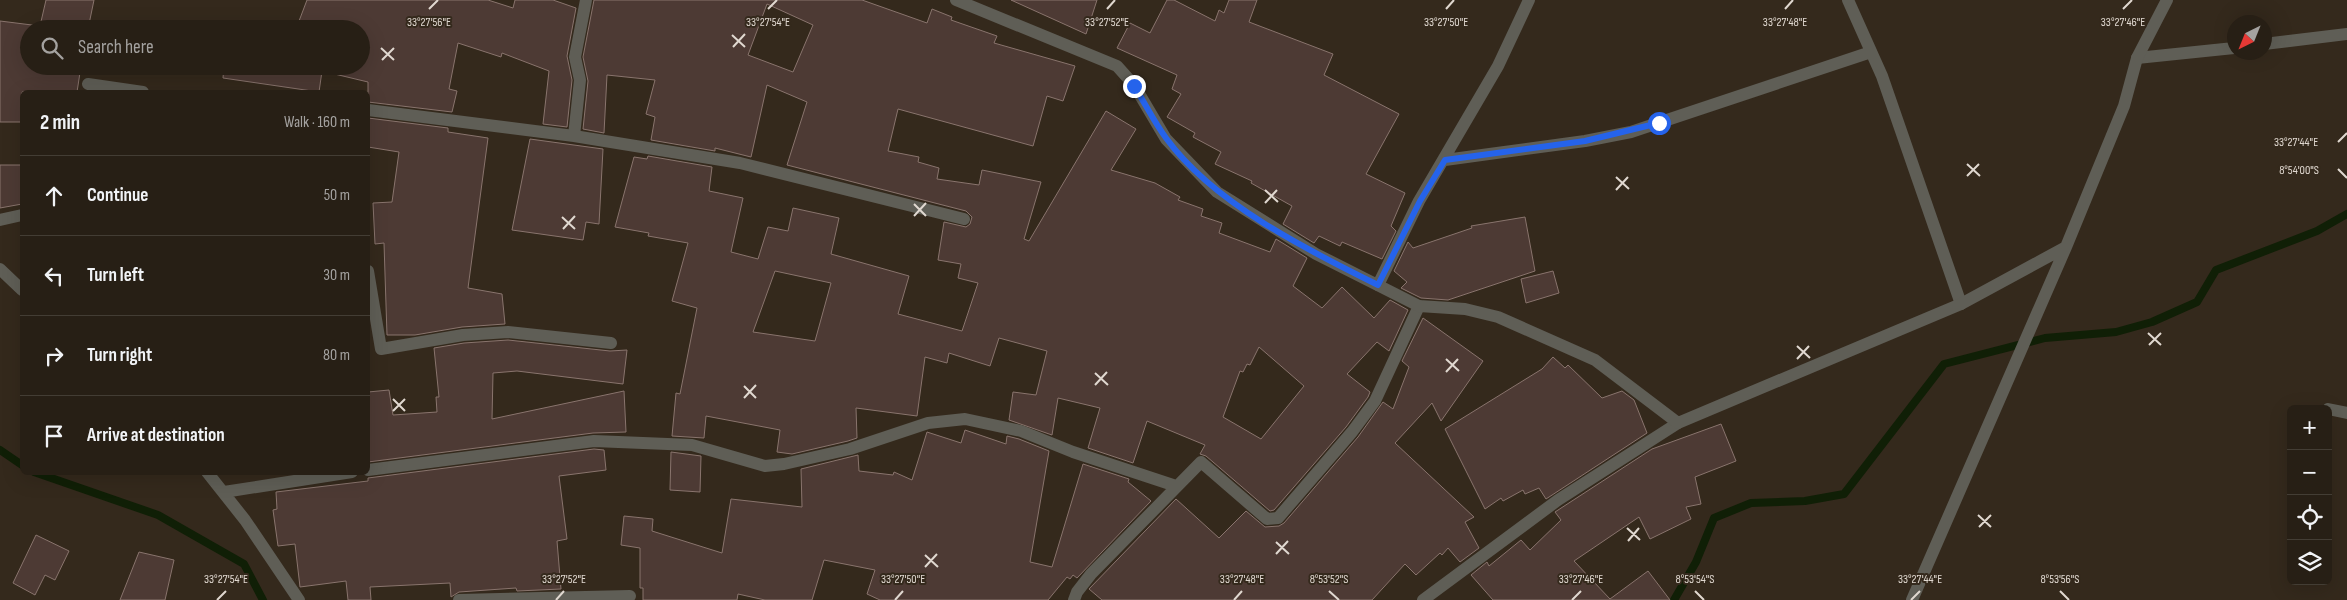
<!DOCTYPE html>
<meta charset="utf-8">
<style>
:root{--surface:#271f15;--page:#332c22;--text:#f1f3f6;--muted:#a4a2a0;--line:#433d34}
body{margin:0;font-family:"Sofia Sans Condensed",sans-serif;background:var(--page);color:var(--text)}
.controls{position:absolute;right:15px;bottom:15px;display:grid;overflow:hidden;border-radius:8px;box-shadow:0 5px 20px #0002}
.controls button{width:45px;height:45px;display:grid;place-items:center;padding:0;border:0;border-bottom:1px solid var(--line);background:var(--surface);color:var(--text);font:25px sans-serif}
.compass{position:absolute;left:2227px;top:15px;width:45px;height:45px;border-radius:50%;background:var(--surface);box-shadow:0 5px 20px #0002;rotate:223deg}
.stop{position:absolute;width:15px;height:15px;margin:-11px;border:4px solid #2563eb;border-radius:50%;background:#fff}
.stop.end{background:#2563eb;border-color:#fff;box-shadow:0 1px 5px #0008}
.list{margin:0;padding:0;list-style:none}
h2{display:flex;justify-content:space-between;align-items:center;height:65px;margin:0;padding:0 20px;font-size:21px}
h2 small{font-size:16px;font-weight:400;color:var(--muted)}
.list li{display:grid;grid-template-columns:32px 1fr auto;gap:15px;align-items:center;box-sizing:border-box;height:80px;padding:0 20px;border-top:1px solid var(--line)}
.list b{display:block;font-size:19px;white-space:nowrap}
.list em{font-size:16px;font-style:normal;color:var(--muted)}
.icon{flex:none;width:28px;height:28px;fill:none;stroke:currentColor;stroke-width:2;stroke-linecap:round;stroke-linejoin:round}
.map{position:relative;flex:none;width:2347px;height:600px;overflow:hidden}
.search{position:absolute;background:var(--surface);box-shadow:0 5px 20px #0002;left:20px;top:20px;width:350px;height:55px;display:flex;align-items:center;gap:12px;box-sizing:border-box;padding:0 18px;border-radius:28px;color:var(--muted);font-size:19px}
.panel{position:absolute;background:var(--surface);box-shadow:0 5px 20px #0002;left:20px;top:90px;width:350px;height:385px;border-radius:8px}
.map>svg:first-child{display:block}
</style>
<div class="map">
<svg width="2347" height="600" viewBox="0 0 2347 600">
<rect width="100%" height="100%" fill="#34291c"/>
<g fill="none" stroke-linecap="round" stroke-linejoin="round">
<path stroke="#101f06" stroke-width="8" d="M 0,450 L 22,465
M 34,472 L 158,515 L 244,564 L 263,600
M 1674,600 L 1696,562 L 1714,518 L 1751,503 L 1805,501 L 1844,494 L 1944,364 L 2045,338 L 2116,332 L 2152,322 L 2197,302 L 2216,270 L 2317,231 L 2347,214"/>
</g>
<path fill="#4d3a34" stroke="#89746d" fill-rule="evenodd" d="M 46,0 L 94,0 L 88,29 L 29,29 L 29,66 L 81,66 L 77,92 L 22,92 L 22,122 L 0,122 L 0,21 L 40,26 Z
M 307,0 L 488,0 L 513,8 L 515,0 L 553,0 L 576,8 L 567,56 L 572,80 L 567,127 L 543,124 L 549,71 L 502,53 L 501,57 L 458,43 L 449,89 L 457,91 L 452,112 L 368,102 L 368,82 L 322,71 L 319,92 L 223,78 L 224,66 L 361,66 L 361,29 L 296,29 Z
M 594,0 L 862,0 L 927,23 L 932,9 L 952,17 L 951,20 L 997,36 L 994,43 L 1075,66 L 1063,101 L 1047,96 L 1033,146 L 898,109 L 888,151 L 919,157 L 918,162 L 939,168 L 937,179 L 979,185 L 982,170 L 1041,182 L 1024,239 L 1029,241 L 1106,111 L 1136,129 L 1111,170 L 1155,183 L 1180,197 L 1178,200 L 1203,209 L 1201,216 L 1222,223 L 1219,233 L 1270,252 L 1276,239 L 1307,258 L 1293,286 L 1322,308 L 1342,287 L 1374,318 L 1390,300 L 1408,310 L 1389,351 L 1377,342 L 1347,374 L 1370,392 L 1368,397 L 1346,427 L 1274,510 L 1270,511 L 1206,456 L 1200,454 L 1205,445 L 1147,421 L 1133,463 L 1088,448 L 1100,408 L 1058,398 L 1052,435 L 1009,420 L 1013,392 L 1036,395 L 1047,351 L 999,338 L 990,366 L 949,353 L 947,363 L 925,357 L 917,416 L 856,408 L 857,438 L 848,441 L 792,454 L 777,452 L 780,430 L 706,416 L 704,438 L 672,436 L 676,393 L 680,394 L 697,308 L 672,301 L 688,243 L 648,236 L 649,233 L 615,227 L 634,157 L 647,159 L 648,156 L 712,167 L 709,191 L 743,198 L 731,252 L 758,259 L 768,227 L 788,231 L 793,208 L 839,218 L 831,254 L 909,276 L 898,314 L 962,331 L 978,283 L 958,278 L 961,264 L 938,260 L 944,222 L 966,227 L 970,224 L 972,217 L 966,211 L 787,165 L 807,102 L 767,85 L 751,157 L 715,148 L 715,151 L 651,140 L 655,117 L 646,114 L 655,80 L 607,75 L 604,133 L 583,129 L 588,81 L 583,57 ZM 767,4 L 813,25 L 793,72 L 748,55 ZM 775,271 L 831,283 L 815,341 L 753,332 ZM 1259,347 L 1304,386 L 1261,439 L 1223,417 L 1240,371 L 1243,372 L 1247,364 L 1250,365 Z
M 1011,0 L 1097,0 L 1086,34 Z
M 1167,0 L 1174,0 L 1215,21 L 1219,10 L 1224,13 L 1229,0 L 1257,0 L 1249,22 L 1333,54 L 1324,75 L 1399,114 L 1366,174 L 1405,193 L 1391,226 L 1396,231 L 1382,259 L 1342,242 L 1340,246 L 1319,236 L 1314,243 L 1283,224 L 1292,206 L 1251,183 L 1252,181 L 1215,164 L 1221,152 L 1193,137 L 1195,133 L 1167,117 L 1181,94 L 1172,89 L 1177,75 L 1117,48 L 1130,23 L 1150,33 Z
M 368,118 L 448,128 L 448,132 L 488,138 L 468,288 L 502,294 L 505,324 L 462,327 L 415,335 L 387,335 L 384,243 L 375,244 L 373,203 L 392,202 L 399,152 L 368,147 Z
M 530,139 L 603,149 L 599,224 L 586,222 L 583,240 L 512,230 Z
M 0,165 L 22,165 L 22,204 L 0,208 Z
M 1525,217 L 1535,271 L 1448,300 L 1421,298 L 1401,288 L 1407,282 L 1394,271 L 1408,242 L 1413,248 L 1472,228 L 1471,226 Z
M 1553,271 L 1559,293 L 1526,303 L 1521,279 Z
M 1423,318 L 1483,361 L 1441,421 L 1432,403 L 1395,443 L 1474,517 L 1465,522 L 1479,548 L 1460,562 L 1448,548 L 1442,555 L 1440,553 L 1416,575 L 1405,564 L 1372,600 L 1102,600 L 1089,589 L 1176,499 L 1219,538 L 1246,511 L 1265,527 L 1279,526 L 1284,523 L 1358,437 L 1383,402 L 1393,409 L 1409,367 L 1402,361 Z
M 508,340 L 610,351 L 627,350 L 623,384 L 517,371 L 493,373 L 492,419 L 624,391 L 626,432 L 593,433 L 368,462 L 368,392 L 389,390 L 393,415 L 437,412 L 436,397 L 439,397 L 434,348 L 464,343 Z
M 1553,357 L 1565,368 L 1568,365 L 1602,398 L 1622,391 L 1634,400 L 1647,433 L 1546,499 L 1539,488 L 1525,494 L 1523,490 L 1503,501 L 1501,498 L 1485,509 L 1445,429 L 1542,369 Z
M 1721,424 L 1736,461 L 1695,477 L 1701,504 L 1686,507 L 1691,519 L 1650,539 L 1639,517 L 1574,561 L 1610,599 L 1648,571 L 1670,600 L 1493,600 L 1471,575 L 1487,562 L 1489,566 L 1521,540 L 1530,550 L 1561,520 L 1555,512 L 1652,449 Z
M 965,430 L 1006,444 L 1007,436 L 1019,439 L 1049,451 L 1030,562 L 1052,567 L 1083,464 L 1129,479 L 1128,482 L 1151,501 L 1077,578 L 1073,575 L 1070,579 L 1067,577 L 1048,600 L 880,600 L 867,594 L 875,570 L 824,560 L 812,600 L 765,600 L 738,594 L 737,600 L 643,600 L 643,588 L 640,588 L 640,548 L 621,545 L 624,516 L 653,519 L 652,531 L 722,553 L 731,499 L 802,507 L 801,469 L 858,455 L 859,471 L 893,475 L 894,472 L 912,480 L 927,432 L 961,443 Z
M 594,449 L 604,450 L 606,470 L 559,476 L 567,539 L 557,541 L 561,589 L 517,591 L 516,588 L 459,592 L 451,597 L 450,583 L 370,587 L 371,600 L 348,600 L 346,581 L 300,587 L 295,544 L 278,546 L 273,510 L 277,509 L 276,492 L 368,481 L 368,478 Z
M 671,452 L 701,456 L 700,492 L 670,490 Z
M 36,535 L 69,551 L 55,580 L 45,575 L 35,595 L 13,583 Z
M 139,552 L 174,560 L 165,600 L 120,600 Z"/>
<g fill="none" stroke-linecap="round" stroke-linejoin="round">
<path stroke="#5f5e56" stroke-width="12" d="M 1848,0 L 1882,76 L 1961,304
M 2264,44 L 2347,34
M 2137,58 L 2234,48
M 88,84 L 143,92
M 368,110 L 574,136 L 740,163 L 964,219
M 574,136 L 580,80 L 575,57 L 586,0
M 1445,160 L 1585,141 L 1631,132 L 1871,52
M 0,220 L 22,215
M 0,269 L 22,290
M 368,271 L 381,349 L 463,335 L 508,332 L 611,343
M 1378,285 L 1419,201 L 1498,66 L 1529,0
M 2328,409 L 2347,413
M 368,470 L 594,441 L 692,445 L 765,466 L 784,464 L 850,449 L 928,423 L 965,419 L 1021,431 L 1073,452 L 1176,486
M 207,472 L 245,520 L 299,600
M 224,492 L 352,472
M 459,600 L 630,596
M 1074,600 L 1077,592 L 1091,574 L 1201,462 L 1267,519 L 1278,518 L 1352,432 L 1375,401 L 1419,306
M 1423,600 L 1558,500 L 1678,423"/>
<path stroke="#5f5e56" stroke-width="12" d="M 956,0 L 1117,66 L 1134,85 L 1166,139 L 1217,192 L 1316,254 L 1419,306 L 1465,309 L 1498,317 L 1595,360 L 1678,423 L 1961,304 L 2066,247
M 1912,600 L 2066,247 L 2124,106 L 2137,58 L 2167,0"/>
</g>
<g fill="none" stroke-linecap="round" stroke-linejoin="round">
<path stroke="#2563eb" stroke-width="6" d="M 1134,86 C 1145,103 1154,122 1166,138 C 1213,203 1307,250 1378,285 L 1420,201 L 1445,160 L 1585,141 L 1659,123"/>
</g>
<path fill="none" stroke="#e0d8d0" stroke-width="2" d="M 429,9 L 438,0M 768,9 L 777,0M 1107,9 L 1115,0M 1446,9 L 1454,0M 1785,9 L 1793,0M 2123,9 L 2132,0M 732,35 L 745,47M 733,47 L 745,34M 381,48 L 394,60M 382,60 L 394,48M 2338,142 L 2347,133M 1967,164 L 1980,176M 2338,169 L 2347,178M 1967,176 L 1979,164M 1616,177 L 1629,189M 1265,190 L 1278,202M 1616,190 L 1628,177M 1265,203 L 1277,190M 914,204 L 926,216M 914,216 L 926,203M 562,217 L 575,229M 563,229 L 575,216M 2148,333 L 2161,345M 2149,345 L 2161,333M 1797,346 L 1810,358M 1446,359 L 1459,371M 1797,359 L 1809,346M 1446,372 L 1458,359M 1095,373 L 1108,385M 1095,385 L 1107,372M 744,386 L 756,398M 744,398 L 756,385M 393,399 L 405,411M 393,411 L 405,399M 1978,515 L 1991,527M 1979,527 L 1991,515M 1627,528 L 1640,540M 1628,541 L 1639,528M 1276,542 L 1289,554M 1276,554 L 1288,541M 925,555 L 938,567M 925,567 L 937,554M 1329,591 L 1339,600M 1695,591 L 1704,600M 2060,591 L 2069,600M 217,600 L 226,591M 556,600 L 564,591M 895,600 L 903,591M 1234,600 L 1242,591M 1572,600 L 1581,591M 1911,600 L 1920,591"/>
<g font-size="12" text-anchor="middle" fill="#e0d8d0" stroke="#34291c" stroke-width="4" stroke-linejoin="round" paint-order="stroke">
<text x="429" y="26">33°27'56"E</text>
<text x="768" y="26">33°27'54"E</text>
<text x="1107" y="26">33°27'52"E</text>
<text x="1446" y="26">33°27'50"E</text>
<text x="1785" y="26">33°27'48"E</text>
<text x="2123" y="26">33°27'46"E</text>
<text x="2296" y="146">33°27'44"E</text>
<text x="2299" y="174">8°54'00"S</text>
<text x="226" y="583">33°27'54"E</text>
<text x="564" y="583">33°27'52"E</text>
<text x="903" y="583">33°27'50"E</text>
<text x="1242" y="583">33°27'48"E</text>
<text x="1581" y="583">33°27'46"E</text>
<text x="1920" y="583">33°27'44"E</text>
<text x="1329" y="583">8°53'52"S</text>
<text x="1695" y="583">8°53'54"S</text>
<text x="2060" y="583">8°53'56"S</text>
</g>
</svg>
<div class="controls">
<button>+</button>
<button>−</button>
<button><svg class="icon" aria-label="locate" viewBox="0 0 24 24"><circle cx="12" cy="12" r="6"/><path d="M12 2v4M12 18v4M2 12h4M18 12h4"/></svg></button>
<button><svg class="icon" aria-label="layers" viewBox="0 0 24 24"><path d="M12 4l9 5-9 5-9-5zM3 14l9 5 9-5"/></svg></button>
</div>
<svg class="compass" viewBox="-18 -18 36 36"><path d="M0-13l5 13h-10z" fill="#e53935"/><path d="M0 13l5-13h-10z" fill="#a4a2a0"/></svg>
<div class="stop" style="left:1659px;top:123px"></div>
<div class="stop end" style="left:1134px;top:86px"></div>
<div class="search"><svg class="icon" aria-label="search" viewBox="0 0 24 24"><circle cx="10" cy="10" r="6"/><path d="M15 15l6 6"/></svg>Search here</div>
<section class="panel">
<h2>2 min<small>Walk · 160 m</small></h2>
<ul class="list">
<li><svg class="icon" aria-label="ahead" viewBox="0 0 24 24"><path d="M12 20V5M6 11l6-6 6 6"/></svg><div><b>Continue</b></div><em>50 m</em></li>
<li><svg class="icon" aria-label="left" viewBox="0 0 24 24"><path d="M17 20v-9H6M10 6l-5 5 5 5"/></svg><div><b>Turn left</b></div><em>30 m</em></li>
<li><svg class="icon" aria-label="right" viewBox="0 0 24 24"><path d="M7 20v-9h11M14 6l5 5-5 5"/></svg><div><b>Turn right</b></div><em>80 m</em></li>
<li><svg class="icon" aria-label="arrive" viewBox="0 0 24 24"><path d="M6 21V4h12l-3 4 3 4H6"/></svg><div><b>Arrive at destination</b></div></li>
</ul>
</section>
</div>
